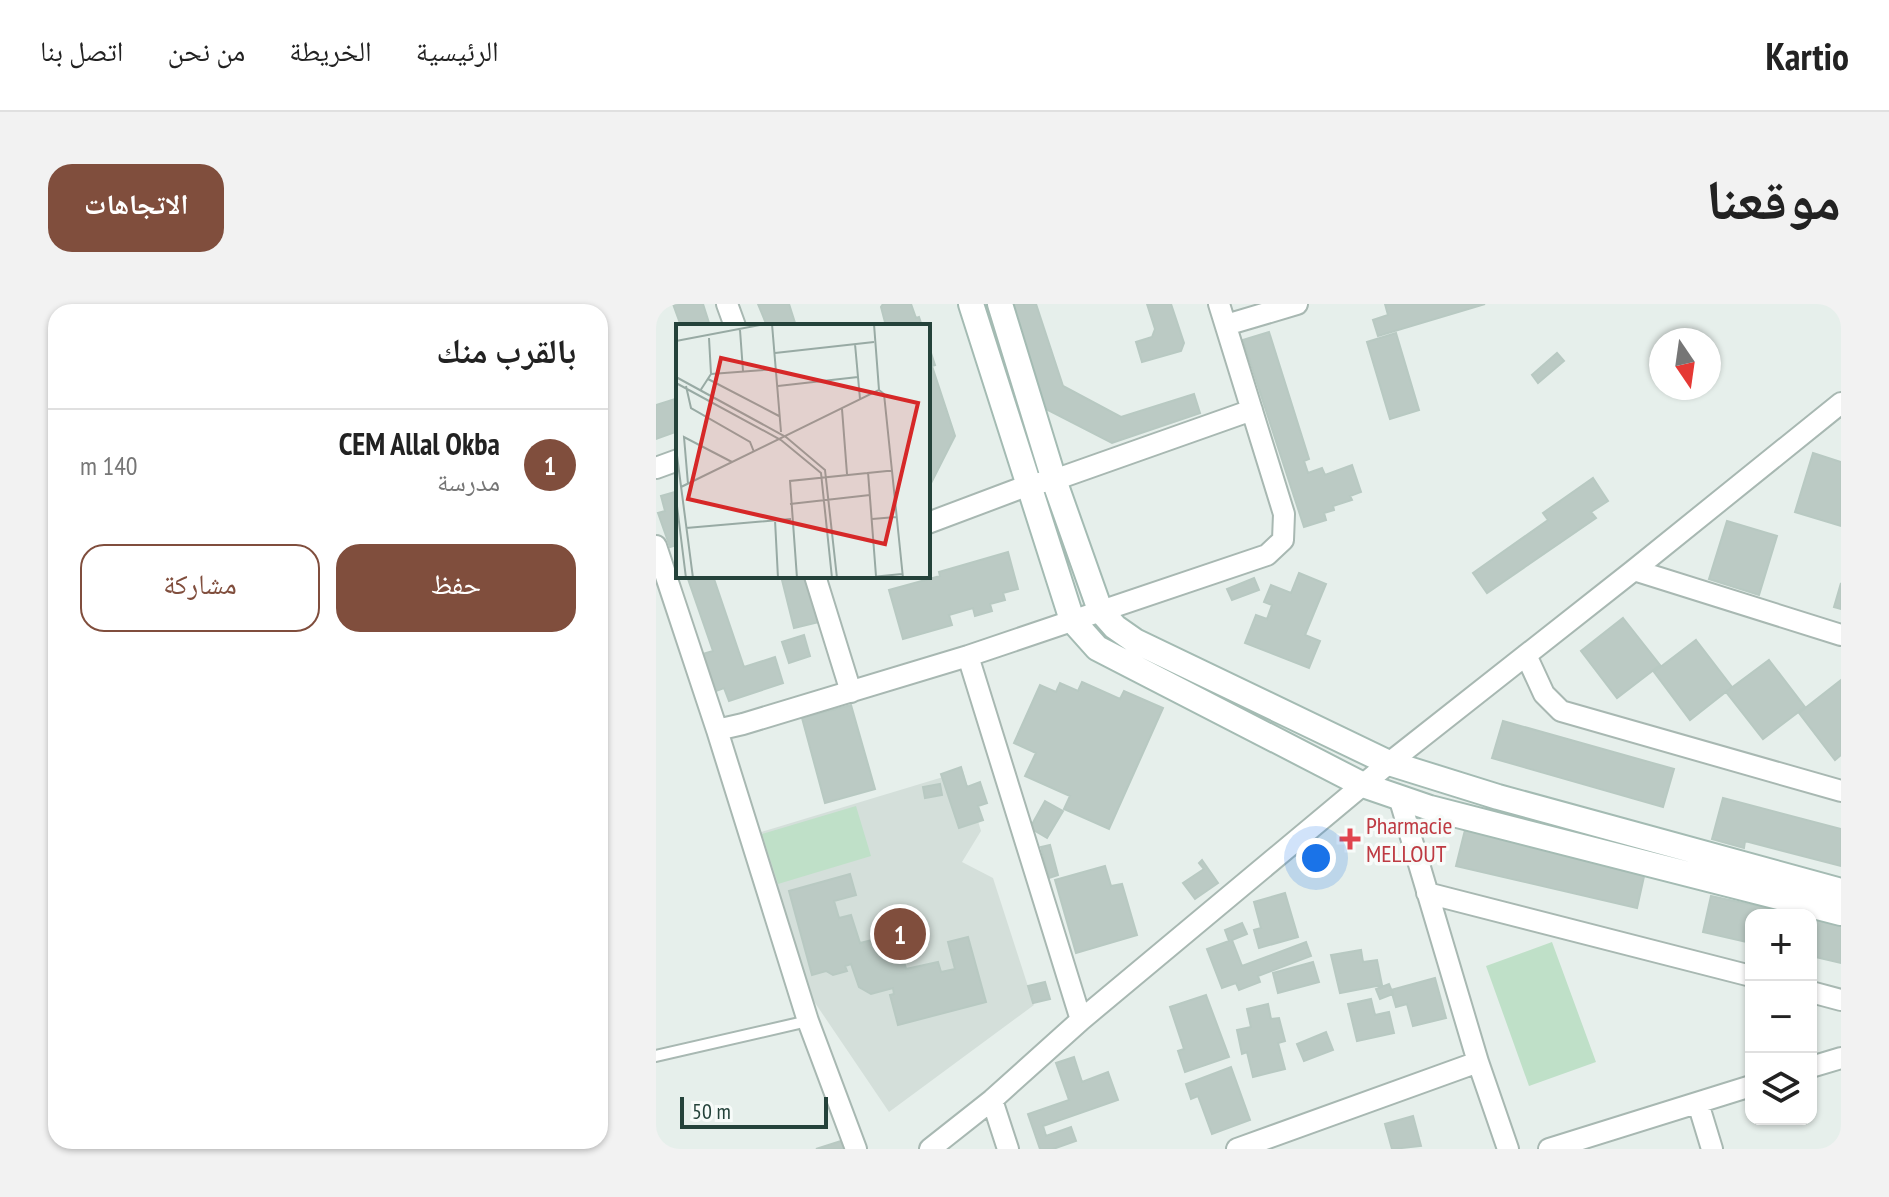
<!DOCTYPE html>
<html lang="ar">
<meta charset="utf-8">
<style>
:root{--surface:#fff;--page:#f2f2f2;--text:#222;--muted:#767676;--line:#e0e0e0;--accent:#804e3d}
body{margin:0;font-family:"PT Sans Narrow","Noto Naskh Arabic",sans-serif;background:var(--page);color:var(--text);direction:rtl}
.controls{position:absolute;right:24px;bottom:24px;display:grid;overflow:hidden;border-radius:16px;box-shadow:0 2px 6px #0004}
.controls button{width:72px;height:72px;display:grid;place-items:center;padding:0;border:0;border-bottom:2px solid var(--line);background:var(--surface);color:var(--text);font:40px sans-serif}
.compass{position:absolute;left:993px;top:24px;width:72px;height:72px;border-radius:50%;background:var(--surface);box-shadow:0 2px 6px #0004;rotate:167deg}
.scale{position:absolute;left:24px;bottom:20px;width:148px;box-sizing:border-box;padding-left:8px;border:4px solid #24423a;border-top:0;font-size:22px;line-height:28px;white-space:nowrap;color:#24423a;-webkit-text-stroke:6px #f7fbf9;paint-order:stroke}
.you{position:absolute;left:660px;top:554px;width:28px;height:28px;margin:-20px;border:6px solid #fff;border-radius:50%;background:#1a73e8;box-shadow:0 0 0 12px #1a73e833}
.badge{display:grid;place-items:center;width:52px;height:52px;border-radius:50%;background:var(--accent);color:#fff;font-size:26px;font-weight:700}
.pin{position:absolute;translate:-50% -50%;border:4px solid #fff;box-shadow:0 2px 8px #0006}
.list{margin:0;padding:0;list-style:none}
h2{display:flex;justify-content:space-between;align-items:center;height:104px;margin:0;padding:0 32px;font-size:34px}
h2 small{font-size:26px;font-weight:400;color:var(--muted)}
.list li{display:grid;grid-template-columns:52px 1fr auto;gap:24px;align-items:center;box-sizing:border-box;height:112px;padding:0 32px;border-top:2px solid var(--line)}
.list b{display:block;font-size:30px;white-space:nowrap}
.list p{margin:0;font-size:26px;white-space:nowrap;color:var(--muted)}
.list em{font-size:26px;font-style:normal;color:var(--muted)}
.actions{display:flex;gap:16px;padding:24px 32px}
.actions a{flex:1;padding:18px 0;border:2px solid var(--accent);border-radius:24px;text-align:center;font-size:28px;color:var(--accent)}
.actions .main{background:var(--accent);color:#fff}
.icon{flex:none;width:44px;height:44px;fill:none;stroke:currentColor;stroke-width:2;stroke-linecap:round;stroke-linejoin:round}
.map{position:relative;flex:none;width:1185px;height:845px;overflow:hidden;direction:ltr;border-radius:24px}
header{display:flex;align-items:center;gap:48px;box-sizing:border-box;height:112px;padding:0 40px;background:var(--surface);border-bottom:2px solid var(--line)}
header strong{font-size:38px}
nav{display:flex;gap:44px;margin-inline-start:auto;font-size:28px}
.intro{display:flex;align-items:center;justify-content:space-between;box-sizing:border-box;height:192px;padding:0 48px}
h1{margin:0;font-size:56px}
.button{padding:20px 36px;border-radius:24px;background:var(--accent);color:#fff;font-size:28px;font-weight:700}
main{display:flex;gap:48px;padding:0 48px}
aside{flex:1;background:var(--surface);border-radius:24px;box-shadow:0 2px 6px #0004}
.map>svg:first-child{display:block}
</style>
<header>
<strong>Kartio</strong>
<nav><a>الرئيسية</a><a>الخريطة</a><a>من نحن</a><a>اتصل بنا</a></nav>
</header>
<div class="intro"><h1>موقعنا</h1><a class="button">الاتجاهات</a></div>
<main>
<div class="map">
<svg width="1185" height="845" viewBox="0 0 1185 845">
<rect width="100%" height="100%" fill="#e6efeb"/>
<path fill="#d4dfda" d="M 307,467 L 325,527 L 306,558 L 337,574 L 378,701 L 233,808 L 151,687 L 102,529 Z"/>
<path fill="#bfe0c8" d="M 200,502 L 215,552 L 122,580 L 106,530 Z
M 896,638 L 940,758 L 873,782 L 830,662 Z"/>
<path fill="#bbcac4" stroke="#b8c9c2" stroke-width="2" d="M 17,0 L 47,0 L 54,22 L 25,22 Z
M 102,0 L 133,0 L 140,22 L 111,22 Z
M 227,0 L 255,0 L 260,14 L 263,13 L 266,22 L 230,22 L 225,3 Z
M 356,0 L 380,0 L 407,82 L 465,113 L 538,90 L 544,109 L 456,139 L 390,105 Z
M 491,0 L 515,0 L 528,39 L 525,47 L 486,58 L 480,38 L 496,33 L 499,25 Z
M 729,0 L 829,0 L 722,32 L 717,16 L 732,11 Z
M 613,28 L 653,155 L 648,157 L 652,169 L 666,164 L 669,171 L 696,161 L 705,188 L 694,192 L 696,196 L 677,202 L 678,206 L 668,209 L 670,216 L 648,223 L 587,36 Z
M 740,29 L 763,106 L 734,115 L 711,38 Z
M 272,40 L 279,61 L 276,62 L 299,132 L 272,185 Z
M 901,49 L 908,57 L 882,79 L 876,71 Z
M 22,94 L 22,127 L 0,135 L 0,101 Z
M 1157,149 L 1185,158 L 1185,222 L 1139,208 Z
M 937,174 L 952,197 L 935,208 L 940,214 L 831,289 L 817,269 L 892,216 L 887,209 Z
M 22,187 L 22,244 L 21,241 L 14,243 L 2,209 L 9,207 L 5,192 Z
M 1071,217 L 1121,232 L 1103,291 L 1053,275 Z
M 352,248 L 362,285 L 347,289 L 349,296 L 334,300 L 336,307 L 319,312 L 317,304 L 293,311 L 296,321 L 247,335 L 233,286 L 284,272 L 283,268 Z
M 643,269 L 670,280 L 649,331 L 664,337 L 653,364 L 589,339 L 600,311 L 611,315 L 616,301 L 608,298 L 615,281 L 635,289 Z
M 31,272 L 57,272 L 88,363 L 119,353 L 127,379 L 73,397 L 68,384 L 60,387 L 47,350 L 57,347 Z
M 125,272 L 158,272 L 163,318 L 138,324 Z
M 598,274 L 603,286 L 576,296 L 571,285 Z
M 1185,279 L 1185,305 L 1178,303 Z
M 967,314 L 1004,361 L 961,394 L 925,347 Z
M 148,331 L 154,352 L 133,359 L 126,338 Z
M 1040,336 L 1076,383 L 1034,416 L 998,368 Z
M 1113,356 L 1149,403 L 1107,435 L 1070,388 Z
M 1185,376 L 1185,451 L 1179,456 L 1143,409 Z
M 426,378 L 464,395 L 468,387 L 507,404 L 453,525 L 408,505 L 414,492 L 369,472 L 380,449 L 358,439 L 384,381 L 400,388 L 404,379 L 422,387 Z
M 195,401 L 219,485 L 169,499 L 146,414 Z
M 847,417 L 1018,465 L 1007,503 L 836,454 Z
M 305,463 L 311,483 L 324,478 L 331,499 L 322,502 L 327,516 L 303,524 L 285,470 Z
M 284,480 L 286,491 L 269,494 L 267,483 Z
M 1067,494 L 1185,525 L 1185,562 L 1089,537 L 1088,544 L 1056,535 Z
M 389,497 L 407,507 L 391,534 L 374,524 Z
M 809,526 L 989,568 L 981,604 L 800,562 Z
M 394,541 L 402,571 L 393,574 L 385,543 Z
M 546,556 L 562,579 L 539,595 L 527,579 L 548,565 L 543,559 Z
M 449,562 L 455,582 L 466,580 L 481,631 L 420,649 L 399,576 Z
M 194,570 L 200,591 L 178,597 L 183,614 L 195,611 L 204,639 L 228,633 L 244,642 L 250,665 L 282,658 L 285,668 L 299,665 L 292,638 L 312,633 L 330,698 L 242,721 L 234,691 L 238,690 L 237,684 L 215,690 L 203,683 L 195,660 L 189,662 L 191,667 L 177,671 L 170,667 L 156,671 L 133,587 Z
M 629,589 L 642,633 L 603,644 L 598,626 L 605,624 L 598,598 Z
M 1055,592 L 1142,611 L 1095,611 L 1095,639 L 1047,628 Z
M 1155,614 L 1185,620 L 1185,659 L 1155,652 Z
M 586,619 L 591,630 L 576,636 L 586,662 L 650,638 L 655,652 L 602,672 L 604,678 L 583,686 L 580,679 L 566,684 L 551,645 L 573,637 L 569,626 Z
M 705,646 L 707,658 L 721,656 L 726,681 L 684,689 L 675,651 Z
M 657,658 L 663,678 L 622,689 L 617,669 Z
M 779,674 L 790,714 L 757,722 L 751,700 L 740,703 L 735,686 Z
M 389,678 L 394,695 L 377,699 L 372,682 Z
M 733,680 L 737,690 L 724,695 L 720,685 Z
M 550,691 L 573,753 L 529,768 L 522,747 L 528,745 L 514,703 Z
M 715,695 L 719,711 L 733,708 L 738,729 L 701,737 L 692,700 Z
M 612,700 L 615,715 L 623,714 L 629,737 L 622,739 L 629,765 L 597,773 L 591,748 L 586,750 L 581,726 L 595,723 L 591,705 Z
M 670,728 L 677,746 L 648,757 L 641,740 Z
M 418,753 L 426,778 L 452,768 L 462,796 L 387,822 L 390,832 L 415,823 L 420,837 L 397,845 L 384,845 L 372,810 L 413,796 L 400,759 Z
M 575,763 L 594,816 L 556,830 L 542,792 L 535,795 L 530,780 Z
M 757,812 L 765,842 L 736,845 L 729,820 Z
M 188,836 L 191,845 L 160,845 Z"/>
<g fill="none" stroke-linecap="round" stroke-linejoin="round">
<defs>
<path id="lane" d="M 0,752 L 152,717"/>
<path id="street" d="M 71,0 L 79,22
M 570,21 L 641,0
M 0,164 L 22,156
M 272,219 L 373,181 L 398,176 L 596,106
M 0,242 L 61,426 L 87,420 L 312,352 L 611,251 L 627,236 L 628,210 L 563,0
M 978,266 L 1185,331
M 159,272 L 195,388
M 870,351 L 888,390 L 905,407 L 1185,487
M 312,352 L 425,716
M 61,426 L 152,717 L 200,845
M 743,493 L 822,758 L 852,845
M 771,589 L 1095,672
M 1155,688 L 1185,696
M 1155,763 L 1185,754
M 336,796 L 352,845
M 1042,799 L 1056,845
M 274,845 L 336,796 L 425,716 L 733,459 L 978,266 L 1185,99
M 581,845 L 822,758
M 893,845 L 1095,782"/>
<path id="secondary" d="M 315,0 L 416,316 L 441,344 L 707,481 L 774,504 L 1185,609
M 344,0 L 398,176 L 444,306 L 459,323 L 479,337 L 733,459 L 842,493 L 1185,587"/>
</defs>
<use href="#lane" stroke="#a8b8b2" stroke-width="14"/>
<use href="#street" stroke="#a8b8b2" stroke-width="24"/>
<use href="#secondary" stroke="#a4bbb3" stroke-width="28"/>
<use href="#lane" stroke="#fff" stroke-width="10"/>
<use href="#street" stroke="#fff" stroke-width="20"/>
<use href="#secondary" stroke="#fff" stroke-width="24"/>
</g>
<path fill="#e0444e" stroke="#f7fbf9" stroke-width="3" d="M690 523h8v8h8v8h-8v8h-8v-8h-8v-8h8z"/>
<g text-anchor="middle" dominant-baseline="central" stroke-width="7" stroke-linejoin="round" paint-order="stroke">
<g font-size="24" fill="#be3a42" stroke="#f7fbf9" text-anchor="start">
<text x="710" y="521">Pharmacie<tspan x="710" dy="28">MELLOUT</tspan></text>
</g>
</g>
<g transform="translate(20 20)">
<rect width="254" height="254" fill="#e6efeb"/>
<path fill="none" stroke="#98aaa4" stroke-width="2" d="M 96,0 L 105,108M 64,6 L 67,47M 0,17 L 89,0M 179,20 L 184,75M 99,29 L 198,18M 35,50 L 100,45M 0,53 L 110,113 L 149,146 L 161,254M 32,55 L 103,92M 0,59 L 105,116 L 145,149 L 156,254M 10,62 L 15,84 L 74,118 L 78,128M 102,62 L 182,53M 203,66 L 208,70 L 216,147M 24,67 L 35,50 L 33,14M 166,85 L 171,150M 0,124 L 17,254M 192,148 L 200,252M 12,160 L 8,113 L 56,138M 5,163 L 203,66 L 198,0M 0,174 L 10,254M 114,180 L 194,171M 196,195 L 220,193M 99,196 L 102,254M 10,204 L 115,195M 121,254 L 114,157 L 211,147 L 216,147 L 227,254M 186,254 L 226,250"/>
<path fill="#d62828" fill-opacity="0.15" stroke="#d62828" stroke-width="4" d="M 45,34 L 242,79 L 209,220 L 12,175 Z"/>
<rect width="254" height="254" fill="none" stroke="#24423a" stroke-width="4"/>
</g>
</svg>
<div class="controls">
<button>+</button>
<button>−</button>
<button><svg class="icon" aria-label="layers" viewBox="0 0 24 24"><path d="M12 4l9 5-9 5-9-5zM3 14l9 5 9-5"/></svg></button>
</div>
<svg class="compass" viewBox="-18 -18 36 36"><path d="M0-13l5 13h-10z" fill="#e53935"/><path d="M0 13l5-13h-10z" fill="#767676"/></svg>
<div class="scale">50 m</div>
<div class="you"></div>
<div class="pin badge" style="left:244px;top:630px">1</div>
</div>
<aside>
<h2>بالقرب منك<small></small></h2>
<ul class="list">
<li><span class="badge">1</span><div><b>CEM Allal Okba</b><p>مدرسة</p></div><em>140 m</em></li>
</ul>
<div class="actions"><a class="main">حفظ</a><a>مشاركة</a></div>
</aside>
</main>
